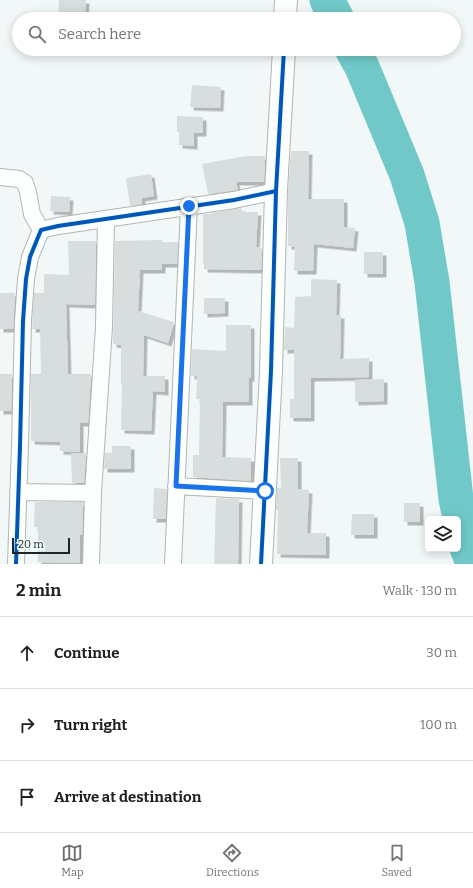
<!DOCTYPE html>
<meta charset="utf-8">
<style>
:root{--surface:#fff;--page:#f2f2f2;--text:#202124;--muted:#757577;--line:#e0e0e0;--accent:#696e6e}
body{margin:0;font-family:Bitter,serif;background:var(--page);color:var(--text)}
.controls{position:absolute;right:12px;bottom:12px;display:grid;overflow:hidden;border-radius:6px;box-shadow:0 2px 10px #0003}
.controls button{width:36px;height:36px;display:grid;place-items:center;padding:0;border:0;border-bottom:1px solid var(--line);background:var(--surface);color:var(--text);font:20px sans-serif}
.scale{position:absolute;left:12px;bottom:10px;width:58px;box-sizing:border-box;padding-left:4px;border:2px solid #1f2424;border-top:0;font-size:11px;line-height:14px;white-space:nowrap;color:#1f2424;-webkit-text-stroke:3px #eefcfb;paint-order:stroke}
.stop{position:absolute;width:12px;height:12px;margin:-9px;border:3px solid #1a73e8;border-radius:50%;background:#fff}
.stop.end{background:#1a73e8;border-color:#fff;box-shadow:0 1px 4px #0008}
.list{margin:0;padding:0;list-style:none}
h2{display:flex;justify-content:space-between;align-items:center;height:52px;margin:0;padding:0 16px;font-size:17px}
h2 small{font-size:13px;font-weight:400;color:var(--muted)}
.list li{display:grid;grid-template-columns:26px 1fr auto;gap:12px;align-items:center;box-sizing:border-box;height:72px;padding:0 16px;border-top:1px solid var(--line)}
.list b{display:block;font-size:15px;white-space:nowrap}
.list em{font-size:13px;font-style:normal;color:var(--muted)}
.icon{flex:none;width:22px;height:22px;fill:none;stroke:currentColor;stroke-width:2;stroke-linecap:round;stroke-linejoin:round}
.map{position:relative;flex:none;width:473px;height:564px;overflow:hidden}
.search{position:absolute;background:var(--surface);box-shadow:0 2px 10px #0003;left:12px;right:12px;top:12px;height:44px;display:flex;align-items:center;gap:10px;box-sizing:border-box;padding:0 14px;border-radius:22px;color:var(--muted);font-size:15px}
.sheet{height:268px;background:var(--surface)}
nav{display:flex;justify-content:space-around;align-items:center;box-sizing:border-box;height:56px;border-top:1px solid var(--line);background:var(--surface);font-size:11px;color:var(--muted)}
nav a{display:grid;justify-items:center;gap:2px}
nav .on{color:var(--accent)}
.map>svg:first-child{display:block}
</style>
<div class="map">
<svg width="473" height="564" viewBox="0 0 473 564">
<defs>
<filter id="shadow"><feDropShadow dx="3.5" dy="3.5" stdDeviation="0" flood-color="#0004"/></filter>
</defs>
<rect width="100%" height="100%" fill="#f2f8f8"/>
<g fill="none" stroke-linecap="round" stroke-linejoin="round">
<path stroke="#70c9c8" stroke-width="35" d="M 327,0 L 337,19
M 352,49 L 362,67 L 407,175 L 422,223 L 432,282 L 456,499 L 466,545 L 473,564"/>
</g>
<path fill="#d8dede" filter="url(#shadow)" d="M 59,0 L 86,0 L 85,19 L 58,19 Z
M 192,85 L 221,87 L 220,108 L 190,107 Z
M 177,116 L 203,117 L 203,133 L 194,133 L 194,146 L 179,145 L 179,132 L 177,132 Z
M 291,151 L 309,151 L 308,199 L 344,199 L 344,227 L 355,228 L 353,248 L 314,244 L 313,271 L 294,271 L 295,247 L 288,246 L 288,192 Z
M 246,156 L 265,156 L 264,182 L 236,182 L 238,190 L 208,194 L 202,164 Z
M 151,174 L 154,196 L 142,198 L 142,204 L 130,206 L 126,178 Z
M 51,196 L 70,197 L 69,212 L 50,211 Z
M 241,208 L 242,212 L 258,212 L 256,247 L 262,248 L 261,270 L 204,269 L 204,264 L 203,264 L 203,214 L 212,214 L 211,213 Z
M 162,240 L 162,242 L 178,242 L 177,264 L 162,264 L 162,270 L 140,270 L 138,311 L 174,322 L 168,343 L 144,335 L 143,376 L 165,376 L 165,392 L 153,391 L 151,431 L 121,430 L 122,385 L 121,385 L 121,345 L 113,344 L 115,241 Z
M 68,241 L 96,241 L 95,305 L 66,304 L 68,374 L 91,374 L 88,423 L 80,423 L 80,452 L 60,451 L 60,442 L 31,441 L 31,374 L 41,374 L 40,329 L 32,329 L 34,293 L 44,293 L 44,274 L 69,275 Z
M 364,252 L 383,252 L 383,274 L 364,274 Z
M 311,279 L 337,280 L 336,315 L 341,315 L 340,359 L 369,358 L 369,377 L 311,378 L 311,418 L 290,418 L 290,399 L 294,399 L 294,350 L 284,350 L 285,327 L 294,328 L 295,297 L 311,296 Z
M 0,293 L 15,293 L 13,329 L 0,329 Z
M 204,298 L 225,298 L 225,313 L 204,314 Z
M 226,325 L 251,325 L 251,378 L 249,378 L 249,402 L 223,402 L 222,457 L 251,458 L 251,481 L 193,477 L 193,455 L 199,455 L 200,399 L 196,399 L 197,376 L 191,376 L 192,349 L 226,351 Z
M 0,374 L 12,374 L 11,411 L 0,411 Z
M 384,379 L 384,401 L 355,402 L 355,380 Z
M 112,446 L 131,446 L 131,469 L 104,469 L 105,453 L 112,453 Z
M 71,453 L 86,453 L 84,483 L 72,483 Z
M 280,458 L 298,458 L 298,489 L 309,490 L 307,533 L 326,533 L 326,555 L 277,554 L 278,510 L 276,509 L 277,488 L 281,488 Z
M 154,488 L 167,489 L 166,519 L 153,519 Z
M 216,498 L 239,499 L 238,564 L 214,564 Z
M 35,502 L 83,502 L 82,535 L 80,535 L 80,563 L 38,562 L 38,527 L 34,527 Z
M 404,503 L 420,503 L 420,522 L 404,522 Z
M 352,514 L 374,514 L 374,535 L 351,535 Z"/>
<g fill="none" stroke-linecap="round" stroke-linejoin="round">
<defs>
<path id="street" d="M 0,177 L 19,179 L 25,183 L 28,192 L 32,214 L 41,230
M 176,486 L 265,491
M 18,492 L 93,493
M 16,564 L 20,446 L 23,321 L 26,279 L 30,257 L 41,230 L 58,226 L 234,200 L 276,191
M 91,564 L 93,493 L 104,327 L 106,219
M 173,564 L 189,206"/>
<path id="secondary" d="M 285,19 L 286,0
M 261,564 L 271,371 L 276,191 L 284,49"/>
</defs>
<use href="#street" stroke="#b1b5b5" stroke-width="18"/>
<use href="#secondary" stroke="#b1b5b5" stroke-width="24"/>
<use href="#street" stroke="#fdfefe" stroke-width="16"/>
<use href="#secondary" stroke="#fdfefe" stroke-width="22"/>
<defs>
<path id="cycleway" d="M 16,564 L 20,446 L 23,321 L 26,279 L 30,257 L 41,230 L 58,226 L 234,200 L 276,191
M 261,564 L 271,371 L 276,191 L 284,49"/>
</defs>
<use href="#cycleway" stroke="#eefcfb" stroke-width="6"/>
<use href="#cycleway" stroke="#0057b8" stroke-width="4"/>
</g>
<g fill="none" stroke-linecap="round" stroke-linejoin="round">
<path stroke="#1a73e8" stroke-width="5" d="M 189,206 L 176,486 L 265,491"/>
</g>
</svg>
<div class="controls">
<button><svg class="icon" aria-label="layers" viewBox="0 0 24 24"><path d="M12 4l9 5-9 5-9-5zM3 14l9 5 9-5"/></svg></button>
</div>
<div class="scale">20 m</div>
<div class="stop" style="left:265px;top:491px"></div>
<div class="stop end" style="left:189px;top:206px"></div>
<div class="search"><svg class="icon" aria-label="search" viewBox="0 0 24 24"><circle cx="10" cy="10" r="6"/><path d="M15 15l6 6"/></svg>Search here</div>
</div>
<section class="sheet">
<h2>2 min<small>Walk · 130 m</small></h2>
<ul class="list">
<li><svg class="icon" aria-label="ahead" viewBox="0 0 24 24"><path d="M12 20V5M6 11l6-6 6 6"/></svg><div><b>Continue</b></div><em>30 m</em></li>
<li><svg class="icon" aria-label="right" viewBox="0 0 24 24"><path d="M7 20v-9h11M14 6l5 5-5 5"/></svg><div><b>Turn right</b></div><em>100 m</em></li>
<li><svg class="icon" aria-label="arrive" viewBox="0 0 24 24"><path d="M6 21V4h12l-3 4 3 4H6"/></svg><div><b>Arrive at destination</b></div></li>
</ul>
</section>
<nav>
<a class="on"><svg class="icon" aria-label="map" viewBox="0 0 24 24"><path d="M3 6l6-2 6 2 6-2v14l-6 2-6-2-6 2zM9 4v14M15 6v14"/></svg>Map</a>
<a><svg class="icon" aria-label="directions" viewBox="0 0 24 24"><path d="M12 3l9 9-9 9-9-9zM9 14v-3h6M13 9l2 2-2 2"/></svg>Directions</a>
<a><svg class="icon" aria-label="saved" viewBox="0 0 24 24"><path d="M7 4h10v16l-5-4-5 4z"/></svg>Saved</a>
</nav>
